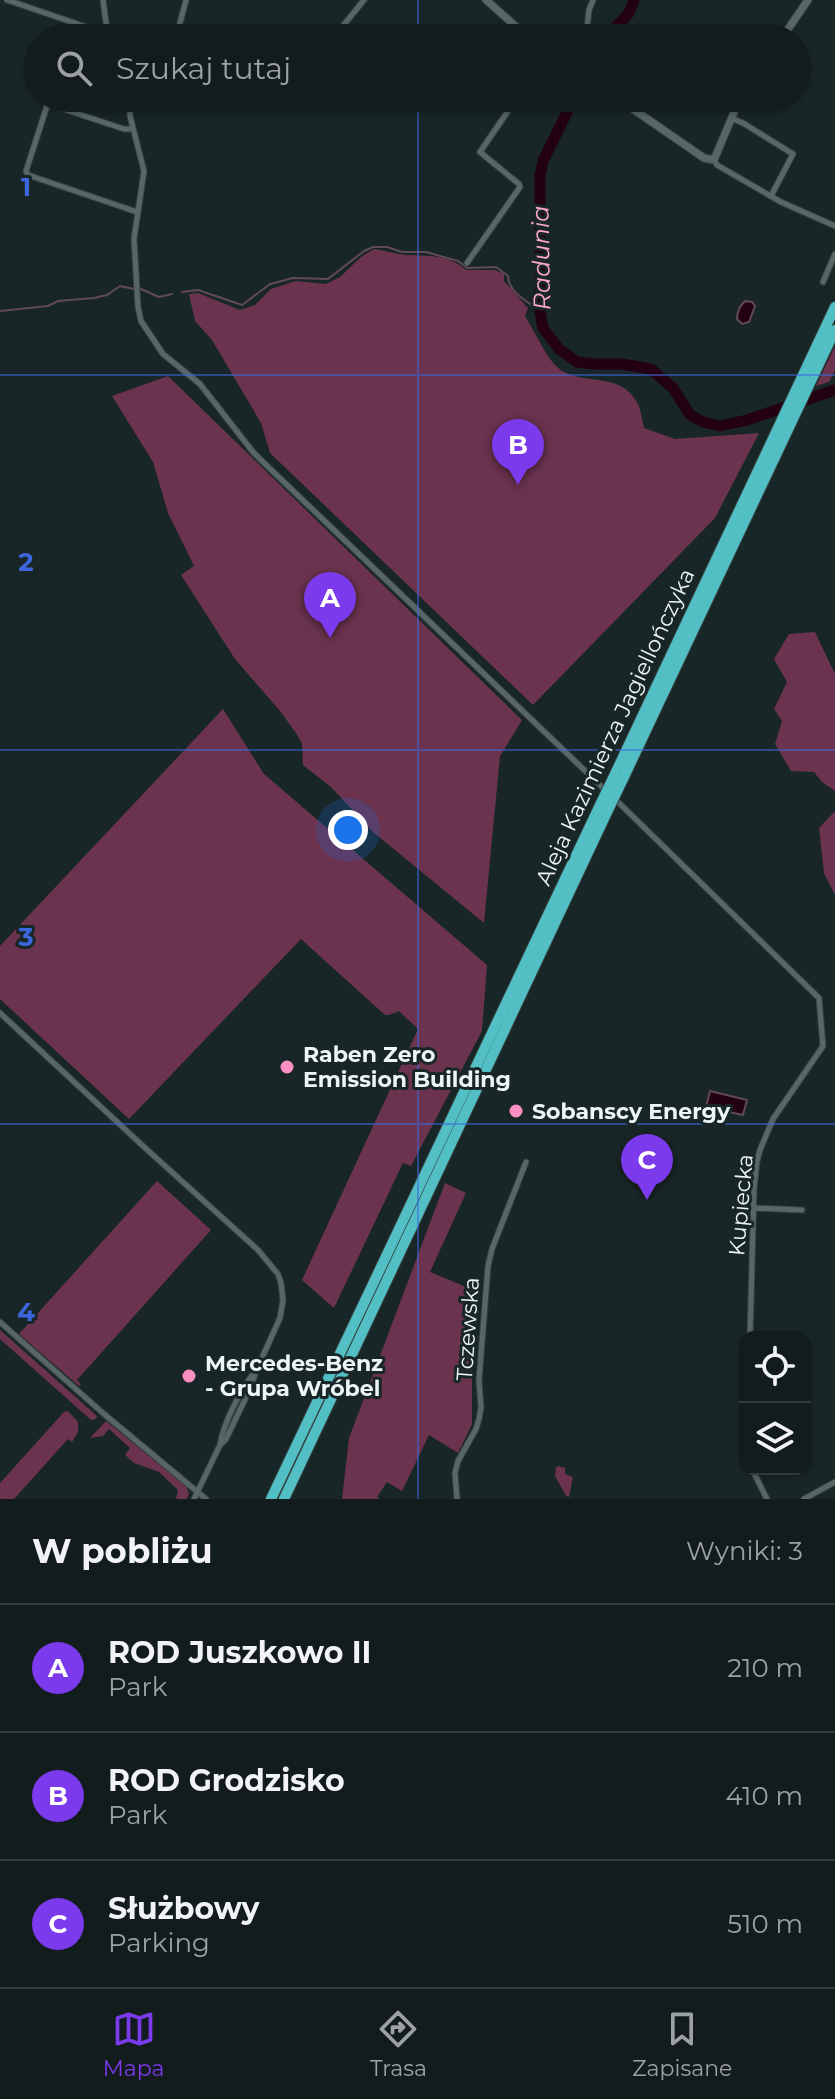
<!DOCTYPE html>
<html lang="pl">
<meta charset="utf-8">
<style>
:root{--surface:#131c1d;--page:#1c2526;--text:#f1f3f6;--muted:#9da1a4;--line:#323a3b;--accent:#7c3aed}
body{margin:0;font-family:Montserrat,sans-serif;background:var(--page);color:var(--text)}
.controls{position:absolute;right:24px;bottom:24px;display:grid;overflow:hidden;border-radius:16px;box-shadow:0 2px 6px #0004}
.controls button{width:72px;height:72px;display:grid;place-items:center;padding:0;border:0;border-bottom:2px solid var(--line);background:var(--surface);color:var(--text);font:40px sans-serif}
.you{position:absolute;left:348px;top:830px;width:28px;height:28px;margin:-20px;border:6px solid #fff;border-radius:50%;background:#1a73e8;box-shadow:0 0 0 12px #1a73e833}
.badge{display:grid;place-items:center;width:52px;height:52px;border-radius:50%;background:var(--accent);color:#fff;font-size:26px;font-weight:700}
.pin{position:absolute;translate:-50% -66px;filter:drop-shadow(0 2px 4px #0008)}
.pin::after{content:'';position:absolute;top:42px;width:28px;height:24px;background:inherit;clip-path:polygon(0 0,100% 0,50% 100%)}
.list{margin:0;padding:0;list-style:none}
h2{display:flex;justify-content:space-between;align-items:center;height:104px;margin:0;padding:0 32px;font-size:34px}
h2 small{font-size:26px;font-weight:400;color:var(--muted)}
.list li{display:grid;grid-template-columns:52px 1fr auto;gap:24px;align-items:center;box-sizing:border-box;height:128px;padding:0 32px;border-top:2px solid var(--line)}
.list b{display:block;font-size:30px;white-space:nowrap}
.list p{margin:0;font-size:26px;white-space:nowrap;color:var(--muted)}
.list em{font-size:26px;font-style:normal;color:var(--muted)}
.icon{flex:none;width:44px;height:44px;fill:none;stroke:currentColor;stroke-width:2;stroke-linecap:round;stroke-linejoin:round}
.map{position:relative;flex:none;width:835px;height:1499px;overflow:hidden}
.search{position:absolute;background:var(--surface);box-shadow:0 2px 6px #0004;left:24px;right:24px;top:24px;height:88px;display:flex;align-items:center;gap:20px;box-sizing:border-box;padding:0 28px;border-radius:44px;color:var(--muted);font-size:30px}
.sheet{height:488px;background:var(--surface)}
nav{display:flex;justify-content:space-around;align-items:center;box-sizing:border-box;height:112px;border-top:2px solid var(--line);background:var(--surface);font-size:22px;color:var(--muted)}
nav a{display:grid;justify-items:center;gap:4px}
nav .on{color:var(--accent)}
.map>svg:first-child{display:block}
</style>
<div class="map">
<svg width="835" height="1499" viewBox="0 0 835 1499">
<rect width="100%" height="100%" fill="#192627"/>
<path fill="#6b334e" d="M 374,249 C 385,250 395,254 405,255 C 428,256 448,254 466,270 L 495,270 L 504,274 L 504,281 L 528,308 L 525,316 C 533,329 545,354 555,365 C 578,389 620,368 638,404 C 641,410 642,420 644,428 L 675,439 L 759,433 L 715,518 L 533,705 L 270,453 L 261,423 L 212,340 L 195,321 L 189,294 L 198,293 L 240,310 L 255,305 L 271,289 L 296,281 L 326,284 L 340,277 L 361,257 Z
M 835,346 L 835,370 L 829,382 L 816,386 Z
M 168,376 L 522,720 L 500,756 L 484,923 L 373,832 L 331,787 L 303,765 L 302,744 L 296,733 L 280,711 L 235,659 L 181,575 L 194,566 L 168,513 L 153,462 L 112,396 Z
M 815,632 L 835,674 L 835,791 L 822,782 L 814,772 L 791,771 L 775,744 L 782,721 L 774,709 L 787,682 L 774,659 L 789,634 Z
M 223,709 L 264,774 L 487,965 L 482,1031 L 411,1166 L 403,1163 L 334,1308 L 302,1280 L 418,1029 L 399,1011 L 389,1015 L 385,1015 L 301,939 L 129,1119 L 0,999 L 0,946 Z
M 835,811 L 835,895 L 824,873 L 819,828 Z
M 157,1181 L 211,1230 L 77,1380 L 81,1384 L 79,1386 L 19,1334 Z
M 445,1183 L 466,1193 L 430,1272 L 478,1292 L 472,1373 L 472,1424 L 458,1453 L 429,1435 L 402,1491 L 387,1482 L 377,1497 L 380,1499 L 342,1499 L 349,1438 Z
M 0,1330 L 97,1416 L 96,1419 L 91,1420 L 0,1339 Z
M 68,1411 L 78,1422 L 78,1432 L 72,1442 L 68,1439 L 14,1499 L 0,1499 L 0,1483 L 64,1412 Z
M 106,1421 L 186,1486 L 189,1493 L 187,1499 L 176,1499 L 178,1490 L 159,1472 L 134,1463 L 125,1455 L 130,1448 L 109,1429 L 103,1436 L 90,1438 Z
M 558,1466 L 565,1468 L 565,1474 L 573,1477 L 569,1497 L 566,1496 L 555,1476 L 556,1467 Z"/>
<path fill="#230113" stroke="#604a57" stroke-width="2" d="M 746,301 L 752,302 L 755,306 L 749,322 L 742,324 L 737,319 C 737,313 740,304 746,301 Z
M 710,1091 L 747,1100 L 743,1115 L 706,1107 Z"/>
<g fill="none" stroke-linecap="round" stroke-linejoin="round">
<path stroke="#604a57" stroke-width="2" d="M 141,289 L 159,297 L 172,294
M 182,292 L 198,290 L 242,305 L 270,284 L 293,278 L 328,279 L 364,251 L 373,247 L 387,247 L 402,252 L 426,252 L 458,261 L 467,268 L 496,267 L 508,276 C 508,292 528,302 540,311
M 0,311 L 48,306 L 58,301 L 94,298 L 107,295 L 120,286 L 134,289"/>
<path stroke="#230113" stroke-width="11" d="M 606,38 L 629,13 L 634,0
M 574,98 L 543,161 L 540,176 L 540,311 L 543,328 L 559,349 L 577,362 L 595,364 L 622,364 L 651,369 L 673,388 L 690,415 L 703,422 L 720,426 L 747,420 L 835,390"/>
<defs>
<path id="minor" d="M 7,0 L 107,34
M 103,0 L 108,38
M 178,30 L 201,38
M 176,38 L 186,0
M 333,38 L 364,0
M 586,38 L 589,10 L 593,0
M 134,98 L 130,108 L 130,116 L 144,171 L 134,239 L 138,307 L 141,321 L 163,354 L 200,384 L 253,452 L 262,461 L 602,787
M 731,118 L 743,123 L 793,154 L 771,196
M 133,129 L 124,129 L 51,105 L 47,106 L 26,171 L 28,175 L 137,212
M 714,160 L 717,165 L 781,202 L 835,226
M 467,263 L 520,187 L 519,184 L 480,152 L 517,98
M 823,282 L 835,254
M 619,803 L 819,998 L 823,1046 L 773,1119 L 760,1150 L 757,1161 L 754,1188 L 750,1337
M 0,1013 L 143,1146 L 258,1250 L 278,1274 L 281,1283 L 283,1300 L 280,1318 L 256,1371 L 251,1387 L 226,1439 L 220,1445
M 753,1208 L 802,1210
M 0,1322 L 104,1414 L 206,1499
M 752,1469 L 767,1499
M 194,1499 L 220,1445 C 223,1424 242,1386 256,1371
M 457,1499 L 455,1473 L 458,1461 L 476,1429 L 479,1419 L 481,1408 L 479,1380 L 488,1266 L 492,1249 L 526,1162
M 804,1499 L 835,1482"/>
<path id="tertiary" d="M 486,0 L 529,38
M 782,38 L 808,0
M 617,98 L 704,158 L 714,160 L 740,98"/>
<path id="motorway" d="M 616,772 L 835,307
M 623,779 L 835,330
M 271,1499 L 601,803
M 284,1499 L 608,810"/>
</defs>
<use href="#minor" stroke="#374242" stroke-width="7"/>
<use href="#tertiary" stroke="#374242" stroke-width="9"/>
<use href="#motorway" stroke="#374242" stroke-width="12"/>
<use href="#minor" stroke="#586667" stroke-width="5"/>
<use href="#tertiary" stroke="#586667" stroke-width="7"/>
<use href="#motorway" stroke="#52bfc5" stroke-width="10"/>
<defs>
<path id="motorway-bridge" d="M 601,803 L 616,772
M 608,810 L 623,779"/>
</defs>
<use href="#motorway-bridge" stroke="#374242" stroke-width="12" stroke-linecap="butt"/>
<use href="#motorway-bridge" stroke="#52bfc5" stroke-width="10"/>
</g>
<path fill="none" stroke="#3c67dc" stroke-width="2" stroke-opacity="0.55" d="M 418,0 L 418,38M 418,98 L 418,1499M 0,375 L 835,375M 0,750 L 835,750M 0,1124 L 835,1124"/>
<g fill="#fc8fc2" stroke="#192627" stroke-width="3">
<circle cx="287" cy="1067" r="8"/>
<circle cx="516" cy="1111" r="8"/>
<circle cx="189" cy="1376" r="8"/>
</g>
<g text-anchor="middle" dominant-baseline="central" stroke-width="6" stroke-linejoin="round" paint-order="stroke">
<g font-size="22" fill="#edf5f5" stroke="#192627">
<text transform="translate(615 727) rotate(-65)">Aleja Kazimierza Jagiellończyka</text>
<text transform="translate(741 1205) rotate(-85)">Kupiecka</text>
<text transform="translate(468 1329) rotate(-86)">Tczewska</text>
</g>
<g font-size="22" font-weight="bold" fill="#edf5f5" stroke="#192627" text-anchor="start">
<text x="303" y="1054">Raben Zero<tspan x="303" dy="25">Emission Building</tspan></text>
<text x="532" y="1111">Sobanscy Energy</text>
<text x="205" y="1363">Mercedes-Benz<tspan x="205" dy="25">- Grupa Wróbel</tspan></text>
</g>
<g font-size="24" font-style="italic" fill="#ffa8cf" stroke="#192627">
<text transform="translate(541 258) rotate(-91)">Radunia</text>
</g>
</g>
<g font-size="26" text-anchor="middle" font-weight="bold" fill="#3c67dc" stroke="#192627" stroke-width="6" stroke-linejoin="round" paint-order="stroke">
<text x="26" y="196">1</text>
<text x="26" y="571">2</text>
<text x="26" y="946">3</text>
<text x="26" y="1321">4</text>
</g>
</svg>
<div class="controls">
<button><svg class="icon" aria-label="locate" viewBox="0 0 24 24"><circle cx="12" cy="12" r="6"/><path d="M12 2v4M12 18v4M2 12h4M18 12h4"/></svg></button>
<button><svg class="icon" aria-label="layers" viewBox="0 0 24 24"><path d="M12 4l9 5-9 5-9-5zM3 14l9 5 9-5"/></svg></button>
</div>
<div class="you"></div>
<div class="pin badge" style="left:330px;top:638px">A</div>
<div class="pin badge" style="left:518px;top:485px">B</div>
<div class="pin badge" style="left:647px;top:1200px">C</div>
<div class="search"><svg class="icon" aria-label="search" viewBox="0 0 24 24"><circle cx="10" cy="10" r="6"/><path d="M15 15l6 6"/></svg>Szukaj tutaj</div>
</div>
<section class="sheet">
<h2>W pobliżu<small>Wyniki: 3</small></h2>
<ul class="list">
<li><span class="badge">A</span><div><b>ROD Juszkowo II</b><p>Park</p></div><em>210 m</em></li>
<li><span class="badge">B</span><div><b>ROD Grodzisko</b><p>Park</p></div><em>410 m</em></li>
<li><span class="badge">C</span><div><b>Służbowy</b><p>Parking</p></div><em>510 m</em></li>
</ul>
</section>
<nav>
<a class="on"><svg class="icon" aria-label="map" viewBox="0 0 24 24"><path d="M3 6l6-2 6 2 6-2v14l-6 2-6-2-6 2zM9 4v14M15 6v14"/></svg>Mapa</a>
<a><svg class="icon" aria-label="directions" viewBox="0 0 24 24"><path d="M12 3l9 9-9 9-9-9zM9 14v-3h6M13 9l2 2-2 2"/></svg>Trasa</a>
<a><svg class="icon" aria-label="saved" viewBox="0 0 24 24"><path d="M7 4h10v16l-5-4-5 4z"/></svg>Zapisane</a>
</nav>
